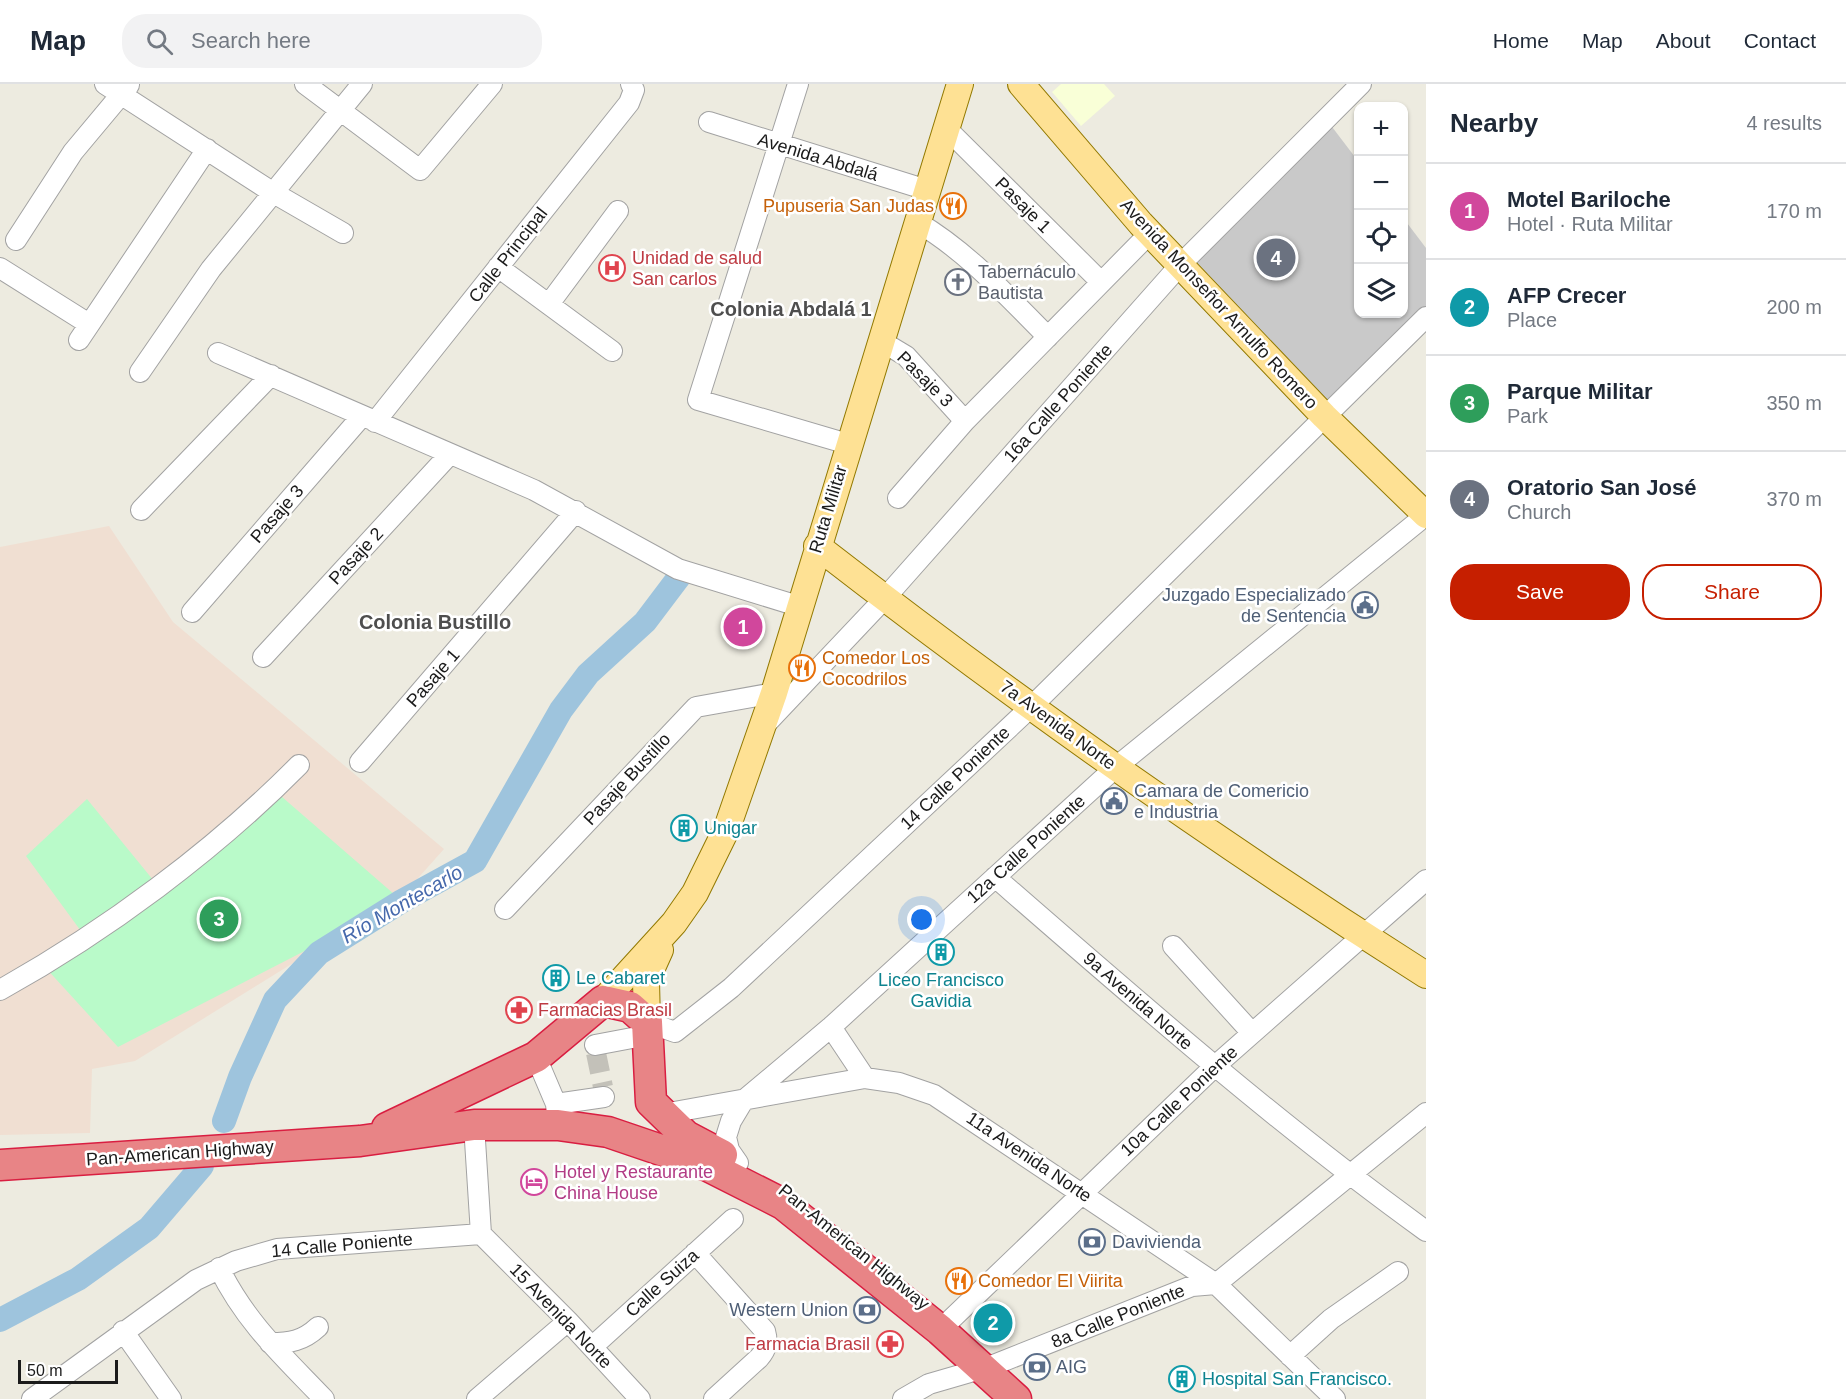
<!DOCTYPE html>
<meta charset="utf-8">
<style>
:root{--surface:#fff;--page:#f2f2f3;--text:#1f2937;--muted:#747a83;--line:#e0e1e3;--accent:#c61f00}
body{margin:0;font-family:Arial,sans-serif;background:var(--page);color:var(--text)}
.controls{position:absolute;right:18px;top:18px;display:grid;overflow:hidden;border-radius:12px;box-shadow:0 2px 4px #0004}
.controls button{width:54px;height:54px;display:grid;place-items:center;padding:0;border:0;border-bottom:2px solid var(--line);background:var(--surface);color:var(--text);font:30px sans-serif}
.scale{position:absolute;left:18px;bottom:15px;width:100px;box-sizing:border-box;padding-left:6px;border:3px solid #1b1b1b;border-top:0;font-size:16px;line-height:21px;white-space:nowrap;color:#1b1b1b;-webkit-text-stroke:4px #fff;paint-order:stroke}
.you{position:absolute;left:922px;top:836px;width:21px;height:21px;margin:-15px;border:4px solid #fff;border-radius:50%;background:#1a73e8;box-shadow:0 0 0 9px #1a73e833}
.badge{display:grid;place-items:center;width:39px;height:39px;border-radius:50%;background:var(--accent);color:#fff;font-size:20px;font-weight:700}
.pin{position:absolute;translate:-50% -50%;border:3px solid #fff;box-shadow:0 2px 6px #0006}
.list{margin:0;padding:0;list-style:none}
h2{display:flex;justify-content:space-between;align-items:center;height:78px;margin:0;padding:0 24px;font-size:26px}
h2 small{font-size:20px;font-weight:400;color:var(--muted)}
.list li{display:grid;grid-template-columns:39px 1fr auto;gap:18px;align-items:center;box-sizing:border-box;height:96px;padding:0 24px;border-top:2px solid var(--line)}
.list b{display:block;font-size:22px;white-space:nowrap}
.list p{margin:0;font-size:20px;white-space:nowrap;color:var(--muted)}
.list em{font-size:20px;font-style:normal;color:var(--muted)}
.actions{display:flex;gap:12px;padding:18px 24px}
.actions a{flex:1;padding:14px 0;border:2px solid var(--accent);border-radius:24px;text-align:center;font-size:21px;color:var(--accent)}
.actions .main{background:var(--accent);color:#fff}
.icon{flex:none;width:33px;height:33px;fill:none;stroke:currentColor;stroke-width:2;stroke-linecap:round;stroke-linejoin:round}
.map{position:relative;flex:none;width:1426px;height:1315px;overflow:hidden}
header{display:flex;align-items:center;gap:36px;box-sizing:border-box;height:84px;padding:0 30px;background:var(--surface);border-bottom:2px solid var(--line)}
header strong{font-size:28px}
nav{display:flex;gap:33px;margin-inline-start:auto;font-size:21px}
.search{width:420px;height:54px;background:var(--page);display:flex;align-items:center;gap:15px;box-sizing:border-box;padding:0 21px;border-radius:24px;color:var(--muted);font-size:22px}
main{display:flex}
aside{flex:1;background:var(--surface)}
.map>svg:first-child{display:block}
</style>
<header>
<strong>Map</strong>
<div class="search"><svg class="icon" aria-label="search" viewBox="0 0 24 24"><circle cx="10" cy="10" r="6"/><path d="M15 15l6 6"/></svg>Search here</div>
<nav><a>Home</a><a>Map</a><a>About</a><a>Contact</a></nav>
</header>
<main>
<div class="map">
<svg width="1426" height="1315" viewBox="0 0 1426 1315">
<rect width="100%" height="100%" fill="#edebe0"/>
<path fill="#f9ffd7" d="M 1061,0 L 1104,0 L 1115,12 L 1081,42 L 1052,8 Z"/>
<path fill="#c9c9c9" d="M 1326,35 L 1358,77 L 1358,230 L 1404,230 L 1404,135 L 1426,164 L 1426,225 L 1323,326 L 1189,184 Z"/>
<path fill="#f0dfd2" d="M 109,442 L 173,538 L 444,765 L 403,811 L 135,977 L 92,985 L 90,1049 L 0,1051 L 0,463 Z"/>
<path fill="#b9fac9" d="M 274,706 L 402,817 L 118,963 L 44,882 L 86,854 L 26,772 L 87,715 L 158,802 Z"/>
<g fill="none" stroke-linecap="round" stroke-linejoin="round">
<path stroke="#9ec4dd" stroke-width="24" d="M 224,1037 L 240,993 L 275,916 L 319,869 L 402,817 L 475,777 L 561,626 L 588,590 L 645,538 L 679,493
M 0,1236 L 78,1195 L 149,1144 L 202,1082"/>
<path stroke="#c3c1b9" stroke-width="20" stroke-dasharray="20 10" stroke-linecap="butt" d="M 596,969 L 603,1003"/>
<defs>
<path id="minor" d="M 105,0 L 272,108 L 343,149
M 305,0 L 420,86 L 492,0
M 798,0 L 698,316 L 848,360
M 709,38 L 927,106
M 946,44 L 1101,198
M 917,138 C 968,168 1006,211 1048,253
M 16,156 L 73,68 L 129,1
M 498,183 L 612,267
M 0,184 L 89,240
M 549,220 L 618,127
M 79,256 L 207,65
M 881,257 L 906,272 L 965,337
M 218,269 L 534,406 L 678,485 L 798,522
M 140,288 L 211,185 L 362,0
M 375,338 L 629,19 L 634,6 L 631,0
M 898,414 L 965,337 L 1150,149
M 141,426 L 271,291
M 192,528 L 362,332
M 263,573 L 449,371
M 765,641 L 885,514 L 1181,180 L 1361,0
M 360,678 L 576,427
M 995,793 C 1135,915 1275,1038 1426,1147
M 505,825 L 696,623 L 774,609
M 1173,862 L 1252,949
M 0,906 C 106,847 214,767 299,681
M 647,938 L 675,948 L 731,904 L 1031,623 L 1426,233
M 831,943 L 865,994
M 595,961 L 648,951
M 536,973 L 556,1020 L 558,1041
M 556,1020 L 604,1013
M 663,1030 L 865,994 L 899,999 L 934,1011 L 1216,1200 L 1335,1315
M 474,1041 L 481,1150
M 738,1079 L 729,1066 L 726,1053 L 731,1037 L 743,1017 L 831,943 L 1116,683 L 1426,431
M 481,1150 L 568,1237 L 640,1315
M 695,1169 L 765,1247 C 768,1258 767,1265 759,1274 L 714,1315
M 219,1184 C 246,1239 283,1272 324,1315
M 940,1246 L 1214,983 L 1426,796
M 123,1247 L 171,1315
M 270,1259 C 290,1259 303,1257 318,1243
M 592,1263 L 733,1135
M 1290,1272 L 1331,1235 L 1398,1188
M 32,1315 L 196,1196 L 236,1177 L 277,1165 L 481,1150
M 477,1315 L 568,1237
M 903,1315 L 929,1300 L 991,1282 L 1192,1202 L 1216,1200 L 1426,1029"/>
<path id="major" d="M 1021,0 L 1141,140 L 1324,332 L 1426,431
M 817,462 C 1013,614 1216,758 1426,891
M 603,917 L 674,839 L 695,809 L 727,744 L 774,609 L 960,0
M 647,938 L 646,897 L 660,866"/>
<path id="highway" d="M 387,1044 L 536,973 L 603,917 L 630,923 L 647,938 L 651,1018 L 686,1052 L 722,1071
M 0,1081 L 360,1057 L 474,1041 L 558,1041 L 608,1048 L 708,1082 L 783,1120 L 940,1246 L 1016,1315"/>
</defs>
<use href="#minor" stroke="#a2a2a2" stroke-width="22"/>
<use href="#major" stroke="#927900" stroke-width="28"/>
<use href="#highway" stroke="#d91e41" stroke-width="33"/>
<use href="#minor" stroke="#fff" stroke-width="20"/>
<use href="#major" stroke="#fee194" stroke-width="26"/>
<use href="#highway" stroke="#e88486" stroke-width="30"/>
</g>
<defs>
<symbol id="restaurant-ring" viewBox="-11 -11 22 22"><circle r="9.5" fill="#fff" stroke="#e8710a" stroke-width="1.5"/><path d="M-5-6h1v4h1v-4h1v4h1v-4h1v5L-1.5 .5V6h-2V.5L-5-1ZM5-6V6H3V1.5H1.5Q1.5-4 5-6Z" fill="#e8710a"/></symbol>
<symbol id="hospital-ring" viewBox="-11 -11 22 22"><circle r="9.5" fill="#fff" stroke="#e0444e" stroke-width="1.5"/><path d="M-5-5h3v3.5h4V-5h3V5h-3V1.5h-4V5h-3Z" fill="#e0444e"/></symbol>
<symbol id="church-ring" viewBox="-11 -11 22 22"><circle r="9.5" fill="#fff" stroke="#6b7280" stroke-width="1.5"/><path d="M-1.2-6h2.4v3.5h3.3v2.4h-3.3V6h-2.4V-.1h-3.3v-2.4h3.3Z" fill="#6b7280"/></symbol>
<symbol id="civic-ring" viewBox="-11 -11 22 22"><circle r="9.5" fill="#fff" stroke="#5c6f8a" stroke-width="1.5"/><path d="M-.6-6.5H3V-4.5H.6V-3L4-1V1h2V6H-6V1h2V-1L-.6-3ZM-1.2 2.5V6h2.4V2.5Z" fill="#5c6f8a"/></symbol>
<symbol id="building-ring" viewBox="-11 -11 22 22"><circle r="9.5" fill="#fff" stroke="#0f9aa8" stroke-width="1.5"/><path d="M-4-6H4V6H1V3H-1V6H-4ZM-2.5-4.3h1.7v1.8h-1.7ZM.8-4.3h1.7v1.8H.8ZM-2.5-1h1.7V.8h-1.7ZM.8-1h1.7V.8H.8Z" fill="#0f9aa8"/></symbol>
<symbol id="pharmacy-ring" viewBox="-11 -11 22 22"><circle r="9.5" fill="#fff" stroke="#e0444e" stroke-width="1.5"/><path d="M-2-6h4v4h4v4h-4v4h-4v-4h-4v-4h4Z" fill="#e0444e"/></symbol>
<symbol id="hotel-ring" viewBox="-11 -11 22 22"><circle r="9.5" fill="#fff" stroke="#d1479c" stroke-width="1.5"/><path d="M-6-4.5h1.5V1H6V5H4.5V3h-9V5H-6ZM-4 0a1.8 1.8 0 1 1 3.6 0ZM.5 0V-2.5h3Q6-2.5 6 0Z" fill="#d1479c"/></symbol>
<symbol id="bank-ring" viewBox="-11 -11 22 22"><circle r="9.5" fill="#fff" stroke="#5c6f8a" stroke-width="1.5"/><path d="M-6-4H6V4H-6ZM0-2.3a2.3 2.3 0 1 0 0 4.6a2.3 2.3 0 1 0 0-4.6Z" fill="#5c6f8a"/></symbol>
</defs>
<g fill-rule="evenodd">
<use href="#restaurant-ring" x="938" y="107" width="30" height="30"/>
<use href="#hospital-ring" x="597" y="169" width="30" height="30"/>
<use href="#church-ring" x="943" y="183" width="30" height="30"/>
<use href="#civic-ring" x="1350" y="506" width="30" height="30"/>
<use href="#restaurant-ring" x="787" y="569" width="30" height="30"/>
<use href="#civic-ring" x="1099" y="702" width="30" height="30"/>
<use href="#building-ring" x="669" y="729" width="30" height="30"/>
<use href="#building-ring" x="926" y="853" width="30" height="30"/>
<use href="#building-ring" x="541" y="879" width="30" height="30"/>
<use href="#pharmacy-ring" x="504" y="911" width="30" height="30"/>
<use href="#hotel-ring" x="519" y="1083" width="30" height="30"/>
<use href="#bank-ring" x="1077" y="1143" width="30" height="30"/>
<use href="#restaurant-ring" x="944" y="1182" width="30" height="30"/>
<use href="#bank-ring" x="852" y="1211" width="30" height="30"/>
<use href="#pharmacy-ring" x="875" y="1245" width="30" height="30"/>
<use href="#bank-ring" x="1022" y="1268" width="30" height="30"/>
<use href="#building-ring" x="1167" y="1280" width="30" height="30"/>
</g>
<g text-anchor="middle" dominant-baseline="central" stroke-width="5" stroke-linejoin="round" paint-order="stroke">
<g font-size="18" fill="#1b1b1b" stroke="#fff">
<text transform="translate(818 73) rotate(17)">Avenida Abdalá</text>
<text transform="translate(1023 121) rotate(45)">Pasaje 1</text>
<text transform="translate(508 171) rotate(-52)">Calle Principal</text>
<text transform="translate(1219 220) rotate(47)">Avenida Monseñor Arnulfo Romero</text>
<text transform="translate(925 295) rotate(45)">Pasaje 3</text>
<text transform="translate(1058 319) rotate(-48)">16a Calle Poniente</text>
<text transform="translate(828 425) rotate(-73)">Ruta Militar</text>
<text transform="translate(277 430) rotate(-49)">Pasaje 3</text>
<text transform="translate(356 472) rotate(-47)">Pasaje 2</text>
<text transform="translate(433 594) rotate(-49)">Pasaje 1</text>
<text transform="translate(1058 641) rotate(36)">7a Avenida Norte</text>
<text transform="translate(955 694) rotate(-43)">14 Calle Poniente</text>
<text transform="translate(627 695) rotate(-47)">Pasaje Bustillo</text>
<text transform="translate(1026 765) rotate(-42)">12a Calle Poniente</text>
<text transform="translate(1138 917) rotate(41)">9a Avenida Norte</text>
<text transform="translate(1179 1017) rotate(-43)">10a Calle Poniente</text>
<text transform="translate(180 1069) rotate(-4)">Pan-American Highway</text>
<text transform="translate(1029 1073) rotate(34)">11a Avenida Norte</text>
<text transform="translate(342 1161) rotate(-5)">14 Calle Poniente</text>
<text transform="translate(854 1163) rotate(39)">Pan-American Highway</text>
<text transform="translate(662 1199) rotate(-42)">Calle Suiza</text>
<text transform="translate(561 1232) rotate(46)">15 Avenida Norte</text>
<text transform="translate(1118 1232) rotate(-22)">8a Calle Poniente</text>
</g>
<g font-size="18" fill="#c56008" stroke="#fff" text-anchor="start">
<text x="934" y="122" text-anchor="end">Pupuseria San Judas</text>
<text x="822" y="574">Comedor Los<tspan x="822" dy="21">Cocodrilos</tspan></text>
<text x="978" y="1197">Comedor El Viirita</text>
</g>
<g font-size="18" fill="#be3a42" stroke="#fff" text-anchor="start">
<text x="632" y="174">Unidad de salud<tspan x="632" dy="21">San carlos</tspan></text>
<text x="538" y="926">Farmacias Brasil</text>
<text x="870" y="1260" text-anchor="end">Farmacia Brasil</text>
</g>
<g font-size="18" fill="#5b616d" stroke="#fff" text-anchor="start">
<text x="978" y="188">Tabernáculo<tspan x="978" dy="21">Bautista</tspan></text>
</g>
<g font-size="18" fill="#4e5e75" stroke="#fff" text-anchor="start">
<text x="1346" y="511" text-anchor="end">Juzgado Especializado<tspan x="1346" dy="21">de Sentencia</tspan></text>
<text x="1134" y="707">Camara de Comericio<tspan x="1134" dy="21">e Industria</tspan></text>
<text x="1112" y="1158">Davivienda</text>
<text x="848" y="1226" text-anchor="end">Western Union</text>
<text x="1056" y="1283">AIG</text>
</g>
<g font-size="18" fill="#0d838f" stroke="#fff" text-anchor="start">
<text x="704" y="744">Unigar</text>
<text x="576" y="894">Le Cabaret</text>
<text x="941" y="896" text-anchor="middle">Liceo Francisco<tspan x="941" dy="21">Gavidia</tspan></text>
<text x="1202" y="1295">Hospital San Francisco.</text>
</g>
<g font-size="18" fill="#b23c85" stroke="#fff" text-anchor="start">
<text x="554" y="1088">Hotel y Restaurante<tspan x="554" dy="21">China House</tspan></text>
</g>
<g font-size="20" font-weight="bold" fill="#4e4e4e" stroke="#fff">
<text x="791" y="225">Colonia Abdalá 1</text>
<text x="435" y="538">Colonia Bustillo</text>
</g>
<g font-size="20" font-style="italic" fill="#4669ac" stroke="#fff">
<text transform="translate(402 820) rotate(-30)">Río Montecarlo</text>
</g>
</g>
</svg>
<div class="controls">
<button>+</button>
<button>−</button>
<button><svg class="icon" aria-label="locate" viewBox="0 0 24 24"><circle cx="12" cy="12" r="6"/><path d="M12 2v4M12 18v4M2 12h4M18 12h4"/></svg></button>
<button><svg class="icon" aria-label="layers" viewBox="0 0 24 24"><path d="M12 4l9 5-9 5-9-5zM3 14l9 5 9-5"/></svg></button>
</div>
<div class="scale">50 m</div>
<div class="you"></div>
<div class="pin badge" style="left:743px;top:543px;background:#d1479c">1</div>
<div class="pin badge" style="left:993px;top:1239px;background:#0f9aa8">2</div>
<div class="pin badge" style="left:219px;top:835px;background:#2e9e5b">3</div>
<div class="pin badge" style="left:1276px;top:174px;background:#6b7280">4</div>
</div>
<aside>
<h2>Nearby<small>4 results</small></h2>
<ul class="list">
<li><span class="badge" style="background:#d1479c">1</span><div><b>Motel Bariloche</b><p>Hotel · Ruta Militar</p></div><em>170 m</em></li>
<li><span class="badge" style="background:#0f9aa8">2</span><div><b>AFP Crecer</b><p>Place</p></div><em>200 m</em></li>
<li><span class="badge" style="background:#2e9e5b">3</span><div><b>Parque Militar</b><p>Park</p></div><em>350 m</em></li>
<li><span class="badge" style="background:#6b7280">4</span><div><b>Oratorio San José</b><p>Church</p></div><em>370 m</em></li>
</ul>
<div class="actions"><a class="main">Save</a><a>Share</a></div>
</aside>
</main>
